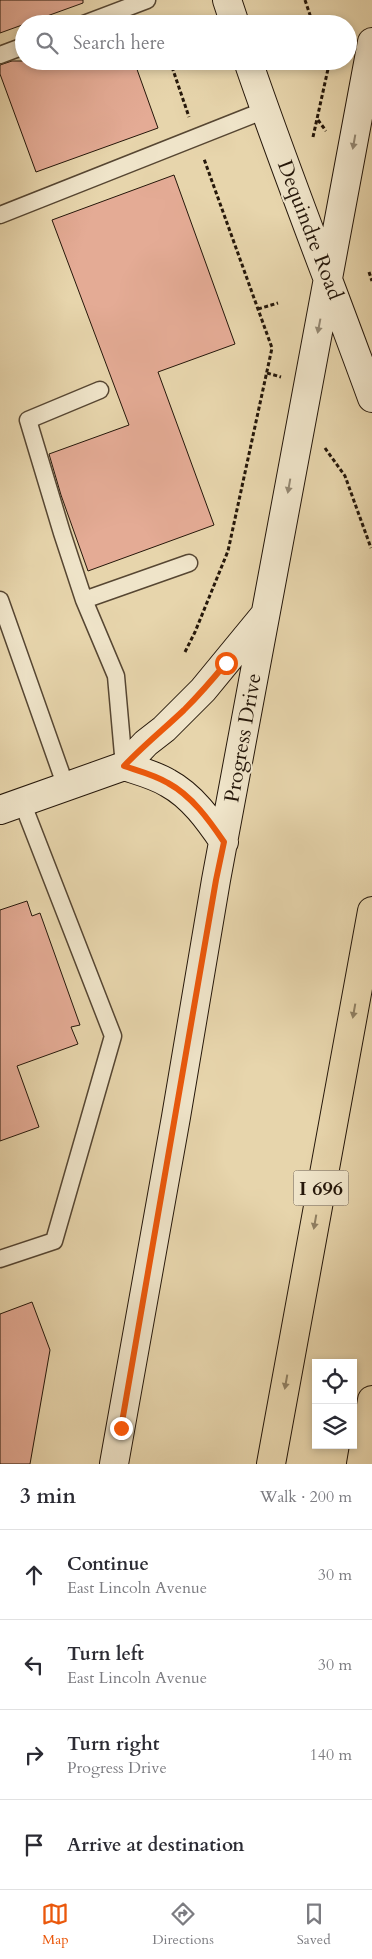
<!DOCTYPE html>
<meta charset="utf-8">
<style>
:root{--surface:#fff;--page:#f2f2f3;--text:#2b2b33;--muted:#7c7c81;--line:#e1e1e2;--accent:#ea580c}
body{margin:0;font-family:Cardo,serif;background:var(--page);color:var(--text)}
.controls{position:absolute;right:15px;bottom:15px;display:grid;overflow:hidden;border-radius:0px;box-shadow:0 2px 8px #0003}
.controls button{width:45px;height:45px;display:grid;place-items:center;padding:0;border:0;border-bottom:1px solid var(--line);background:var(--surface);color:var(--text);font:25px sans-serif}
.stop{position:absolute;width:15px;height:15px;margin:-11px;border:4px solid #ea580c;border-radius:50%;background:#fff}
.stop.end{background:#ea580c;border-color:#fff;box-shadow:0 1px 5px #0008}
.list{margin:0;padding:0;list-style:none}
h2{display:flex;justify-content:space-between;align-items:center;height:65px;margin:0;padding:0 20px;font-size:21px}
h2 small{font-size:16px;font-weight:400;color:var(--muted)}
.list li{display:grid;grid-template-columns:32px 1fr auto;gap:15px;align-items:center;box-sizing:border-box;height:90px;padding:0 20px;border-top:1px solid var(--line)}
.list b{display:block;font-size:19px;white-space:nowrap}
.list p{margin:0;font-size:16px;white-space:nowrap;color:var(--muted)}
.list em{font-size:16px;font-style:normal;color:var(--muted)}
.icon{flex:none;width:28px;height:28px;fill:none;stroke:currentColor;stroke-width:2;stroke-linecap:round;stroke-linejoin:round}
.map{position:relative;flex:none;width:372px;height:1464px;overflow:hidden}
.search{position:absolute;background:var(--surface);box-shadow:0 2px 8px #0003;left:15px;right:15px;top:15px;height:55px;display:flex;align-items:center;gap:12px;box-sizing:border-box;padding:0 18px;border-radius:28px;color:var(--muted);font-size:19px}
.sheet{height:425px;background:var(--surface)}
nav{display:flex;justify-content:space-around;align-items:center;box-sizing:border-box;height:70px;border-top:1px solid var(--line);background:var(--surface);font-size:14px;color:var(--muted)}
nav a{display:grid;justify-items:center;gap:2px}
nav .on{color:var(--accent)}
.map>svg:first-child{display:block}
</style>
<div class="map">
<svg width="372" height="1464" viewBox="0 0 372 1464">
<rect width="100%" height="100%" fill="#e7d5ac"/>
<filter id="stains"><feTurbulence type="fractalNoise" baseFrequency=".004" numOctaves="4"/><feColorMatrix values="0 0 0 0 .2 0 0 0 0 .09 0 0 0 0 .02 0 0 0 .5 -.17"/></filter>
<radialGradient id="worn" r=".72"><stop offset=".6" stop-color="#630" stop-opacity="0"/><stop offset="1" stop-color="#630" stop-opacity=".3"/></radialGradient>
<path fill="#e4ab95" stroke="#25170a" d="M 0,0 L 83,0 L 83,3 L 0,33 Z
M 12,61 L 134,61 L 158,128 L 36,172 L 0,74 L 0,65 Z
M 174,175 L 235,344 L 158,372 L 214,525 L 88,571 L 61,495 L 49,454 L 129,425 L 52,220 Z
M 27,901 L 32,916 L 40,913 L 80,1025 L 71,1027 L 78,1044 L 17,1066 L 39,1127 L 0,1141 L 0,910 Z
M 32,1302 L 50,1350 L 30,1464 L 0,1464 L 0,1314 Z"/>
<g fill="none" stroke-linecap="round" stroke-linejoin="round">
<defs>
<path id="lane" d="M 84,24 L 147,0
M 0,55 L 24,46
M 0,215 L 265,110
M 100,390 L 28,420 L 62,533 L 84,600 L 116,676 L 124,766
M 0,600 L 66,787
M 84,600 L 189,563
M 0,1259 L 54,1241 L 113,1036 L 22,802"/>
<path id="secondary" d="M 227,0 L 235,24
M 248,61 C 287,175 331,285 372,398
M 124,766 C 139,771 155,775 168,783 C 192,796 209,820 224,842
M 0,810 L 124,766 L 146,743 L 164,729 L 203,690 L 263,617
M 114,1464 L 176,1117 L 216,880 L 372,42"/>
<path id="highway" d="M 271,1464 L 372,911
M 361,1464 L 372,1400"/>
</defs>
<use href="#lane" stroke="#564632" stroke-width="19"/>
<use href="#secondary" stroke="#25170a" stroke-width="30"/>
<use href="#highway" stroke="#25170a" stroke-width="30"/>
<path stroke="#25170a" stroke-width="3" stroke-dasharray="4 2.5" stroke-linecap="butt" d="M 305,0 L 313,24
M 170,61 L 189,117
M 318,120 L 326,131
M 313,137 L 328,69 L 325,61
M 369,272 L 372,281
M 258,309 L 278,303
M 267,373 L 281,377
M 325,448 L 345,476 L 371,548
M 185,652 L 195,632 L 228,551 L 272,348 L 204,159"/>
<use href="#lane" stroke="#efe4c9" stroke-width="16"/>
<use href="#secondary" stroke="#efe4c9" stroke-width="28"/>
<use href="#highway" stroke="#e7d5ac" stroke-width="28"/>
</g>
<defs><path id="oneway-solid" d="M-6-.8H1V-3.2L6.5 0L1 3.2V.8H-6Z" transform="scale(1.25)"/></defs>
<g fill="#948873">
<use href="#oneway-solid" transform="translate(354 142) rotate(100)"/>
<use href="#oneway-solid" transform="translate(319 326) rotate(101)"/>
<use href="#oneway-solid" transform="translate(289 486) rotate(100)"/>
</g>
<g fill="#908063">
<use href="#oneway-solid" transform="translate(354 1011) rotate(100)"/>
<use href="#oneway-solid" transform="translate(315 1222) rotate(100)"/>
<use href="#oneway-solid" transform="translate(286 1382) rotate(100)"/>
</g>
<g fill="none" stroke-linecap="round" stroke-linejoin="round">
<path stroke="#ea580c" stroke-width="6" d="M 121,1428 L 216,880 L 224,842 C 209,820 192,796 168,783 C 155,775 139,771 124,766 C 144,745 164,729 184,710 C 199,695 213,679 226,663"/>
</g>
<g text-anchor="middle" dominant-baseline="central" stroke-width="4" stroke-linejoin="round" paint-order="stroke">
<rect fill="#efe4c9" stroke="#625443" stroke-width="1" x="293.5" y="1170.5" width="55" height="35" rx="4"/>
<g font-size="20" font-weight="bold" fill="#25170a">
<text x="321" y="1188">I 696</text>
</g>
<g font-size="21" fill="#25170a" stroke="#efe4c9">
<text transform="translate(310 230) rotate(69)">Dequindre Road</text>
<text transform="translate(243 738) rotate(-80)">Progress Drive</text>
</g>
</g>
<rect width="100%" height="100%" filter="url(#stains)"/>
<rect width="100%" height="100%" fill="url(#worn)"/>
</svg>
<div class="controls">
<button><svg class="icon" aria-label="locate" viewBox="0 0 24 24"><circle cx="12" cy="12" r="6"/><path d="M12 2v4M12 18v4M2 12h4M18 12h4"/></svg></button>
<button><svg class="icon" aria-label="layers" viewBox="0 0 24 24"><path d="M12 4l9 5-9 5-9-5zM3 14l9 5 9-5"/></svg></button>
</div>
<div class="stop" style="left:226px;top:663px"></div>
<div class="stop end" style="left:121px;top:1428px"></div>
<div class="search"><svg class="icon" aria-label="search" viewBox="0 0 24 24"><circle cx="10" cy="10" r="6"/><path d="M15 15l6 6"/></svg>Search here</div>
</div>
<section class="sheet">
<h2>3 min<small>Walk · 200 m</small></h2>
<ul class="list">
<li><svg class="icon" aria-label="ahead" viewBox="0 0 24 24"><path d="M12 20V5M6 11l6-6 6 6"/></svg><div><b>Continue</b><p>East Lincoln Avenue</p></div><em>30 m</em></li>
<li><svg class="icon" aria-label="left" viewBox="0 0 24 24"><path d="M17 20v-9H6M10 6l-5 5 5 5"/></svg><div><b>Turn left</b><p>East Lincoln Avenue</p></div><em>30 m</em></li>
<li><svg class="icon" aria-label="right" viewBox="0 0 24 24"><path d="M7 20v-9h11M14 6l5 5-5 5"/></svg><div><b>Turn right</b><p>Progress Drive</p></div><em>140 m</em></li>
<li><svg class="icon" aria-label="arrive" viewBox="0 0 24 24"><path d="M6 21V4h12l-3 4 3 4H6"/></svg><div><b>Arrive at destination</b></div></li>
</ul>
</section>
<nav>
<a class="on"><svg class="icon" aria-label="map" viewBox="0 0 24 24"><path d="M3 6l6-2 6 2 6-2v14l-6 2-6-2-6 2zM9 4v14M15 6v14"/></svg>Map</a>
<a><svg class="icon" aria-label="directions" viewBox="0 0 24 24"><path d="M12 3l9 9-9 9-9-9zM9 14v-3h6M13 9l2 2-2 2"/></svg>Directions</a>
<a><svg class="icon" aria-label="saved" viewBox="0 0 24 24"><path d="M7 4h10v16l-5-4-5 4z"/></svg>Saved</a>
</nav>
